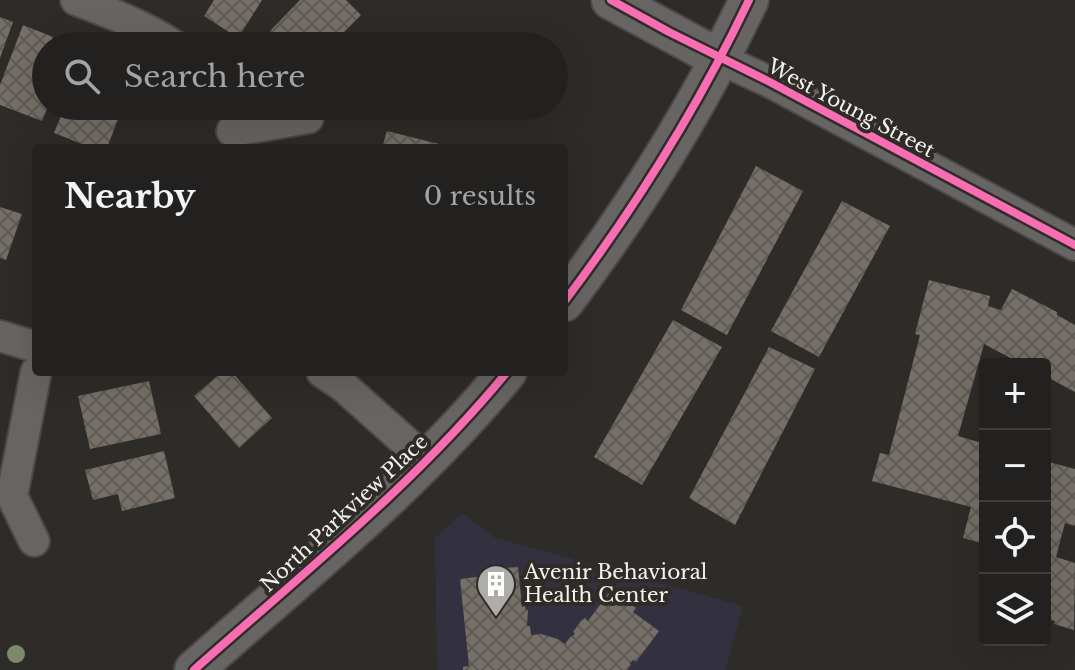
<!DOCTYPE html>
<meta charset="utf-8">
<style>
:root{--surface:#22211f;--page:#2e2e2c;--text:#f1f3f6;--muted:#a2a3a4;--line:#3f3e3d}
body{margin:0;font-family:"Libre Baskerville",serif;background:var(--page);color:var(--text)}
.controls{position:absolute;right:24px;bottom:24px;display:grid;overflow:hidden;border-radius:8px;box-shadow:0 8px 32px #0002}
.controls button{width:72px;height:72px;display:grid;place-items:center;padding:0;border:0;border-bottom:2px solid var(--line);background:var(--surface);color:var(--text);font:40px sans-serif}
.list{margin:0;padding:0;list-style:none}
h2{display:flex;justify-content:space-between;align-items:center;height:104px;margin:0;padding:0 32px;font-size:34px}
h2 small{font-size:26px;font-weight:400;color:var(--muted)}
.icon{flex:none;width:44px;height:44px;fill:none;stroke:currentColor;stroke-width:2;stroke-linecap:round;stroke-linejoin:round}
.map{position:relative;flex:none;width:1075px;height:670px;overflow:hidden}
.search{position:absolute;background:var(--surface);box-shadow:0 8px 32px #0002;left:32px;top:32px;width:536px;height:88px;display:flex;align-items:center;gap:20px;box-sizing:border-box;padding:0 28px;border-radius:44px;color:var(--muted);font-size:30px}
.panel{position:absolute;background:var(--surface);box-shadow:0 8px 32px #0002;left:32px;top:144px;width:536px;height:232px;border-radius:8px}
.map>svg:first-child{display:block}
</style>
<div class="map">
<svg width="1075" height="670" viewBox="0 0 1075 670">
<defs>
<pattern id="building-cross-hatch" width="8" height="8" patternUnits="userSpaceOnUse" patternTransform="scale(2)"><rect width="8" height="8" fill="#756f67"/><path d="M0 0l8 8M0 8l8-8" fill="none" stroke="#5d5a56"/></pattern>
</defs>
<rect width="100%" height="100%" fill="#2e2c29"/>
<path fill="#33313f" d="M 463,513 L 493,537 L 743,606 L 725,670 L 437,670 L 435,538 Z"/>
<path fill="url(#building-cross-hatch)" d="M 214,0 L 262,0 L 238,38 L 204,16 Z
M 300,0 L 346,0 L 361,15 L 330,46 L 318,46 L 305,33 L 292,46 L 285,46 L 270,31 Z
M 0,17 L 13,22 L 0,58 Z
M 23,25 L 53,37 L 49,46 L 46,46 L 46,54 L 42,65 L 46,67 L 46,106 L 48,106 L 42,121 L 0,105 L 0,85 Z
M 419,36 L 425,46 L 401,46 Z
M 65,106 L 123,106 L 107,148 L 92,148 L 54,133 Z
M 387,131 L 451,147 L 451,148 L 382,148 Z
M 756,166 L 803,191 L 727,335 L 681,310 Z
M 842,201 L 890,226 L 819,357 L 771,331 Z
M 0,207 L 22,214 L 6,260 L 0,258 Z
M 929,280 L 990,296 L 988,306 L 1001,310 L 1012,289 L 1057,312 L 1057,315 L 1075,325 L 1075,392 L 1045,376 L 1045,364 L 1022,364 L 984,344 L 958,436 L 985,444 L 985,544 L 963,538 L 971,507 L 872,481 L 880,453 L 889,455 L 920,335 L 915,334 Z
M 673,320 L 722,347 L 642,485 L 594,457 Z
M 769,347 L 815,369 L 735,525 L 689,498 Z
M 222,372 L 232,372 L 272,418 L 239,448 L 194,396 Z
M 149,381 L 161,434 L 90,449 L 78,396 Z
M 164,451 L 175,498 L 122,511 L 118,494 L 93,500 L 85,470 Z
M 1045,461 L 1075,469 L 1075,526 L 1065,523 L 1056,557 L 1075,563 L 1074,630 L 1054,624 L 1055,621 L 1045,619 Z
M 518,567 L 522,607 L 525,606 L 526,610 L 528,610 L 527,626 L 530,626 L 531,635 L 541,634 L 558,639 L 565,644 L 571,636 L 572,637 L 575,633 L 573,632 L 581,621 L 585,618 L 588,621 L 611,590 L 636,608 L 633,612 L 659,631 L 636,662 L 633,660 L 630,663 L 631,665 L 627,670 L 463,670 L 463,667 L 469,666 L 460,579 L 492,575 L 492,569 Z"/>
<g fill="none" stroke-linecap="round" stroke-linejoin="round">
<defs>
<path id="minor" d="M 76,0 C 111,13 144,26 175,46
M 720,59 L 768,81 L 1075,245
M 232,131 L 308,118
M 0,336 L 36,347
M 322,372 L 343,386 L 427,461
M 34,541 L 12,496 L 36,372"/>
<path id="tertiary" d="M 611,0 L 720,59
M 564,302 C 635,208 698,107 749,0
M 194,670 C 302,574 415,484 507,372"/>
</defs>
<use href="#minor" stroke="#4b4947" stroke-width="34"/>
<use href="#tertiary" stroke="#4b4947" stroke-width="42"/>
<use href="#minor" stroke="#666564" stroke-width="30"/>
<use href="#tertiary" stroke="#666564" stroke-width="38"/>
<defs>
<path id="cycleway" d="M 611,0 L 669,32 L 768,81 L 1075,245
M 564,302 C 635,208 698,107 749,0
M 194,670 C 302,574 415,484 507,372"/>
</defs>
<use href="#cycleway" stroke="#2f2c28" stroke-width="13"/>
<use href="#cycleway" stroke="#f96db3" stroke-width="8"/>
</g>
<circle fill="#7c8a67" cx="16" cy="654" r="9"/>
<defs>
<symbol id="building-pin" viewBox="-11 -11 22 30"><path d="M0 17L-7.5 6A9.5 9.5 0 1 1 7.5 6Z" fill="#afadaa" stroke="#2f2c28"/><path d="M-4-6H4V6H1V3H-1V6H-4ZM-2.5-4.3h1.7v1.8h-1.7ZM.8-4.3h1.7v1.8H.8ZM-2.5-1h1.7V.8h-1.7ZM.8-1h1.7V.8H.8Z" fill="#fff"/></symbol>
</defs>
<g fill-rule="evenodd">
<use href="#building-pin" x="474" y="562" width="44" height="60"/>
</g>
<g text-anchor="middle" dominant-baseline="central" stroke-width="8" stroke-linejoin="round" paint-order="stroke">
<g font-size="20" fill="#f5f3f0" stroke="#2f2c28">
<text transform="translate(851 108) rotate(28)">West Young Street</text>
<text transform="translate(344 513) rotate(-43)">North Parkview Place</text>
</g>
<g font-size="20" fill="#f5f3f0" stroke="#2f2c28" text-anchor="start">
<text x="524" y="572">Avenir Behavioral<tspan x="524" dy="23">Health Center</tspan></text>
</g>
</g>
</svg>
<div class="controls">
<button>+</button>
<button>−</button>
<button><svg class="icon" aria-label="locate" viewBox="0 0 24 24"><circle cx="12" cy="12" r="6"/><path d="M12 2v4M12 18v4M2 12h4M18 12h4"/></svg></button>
<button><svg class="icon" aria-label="layers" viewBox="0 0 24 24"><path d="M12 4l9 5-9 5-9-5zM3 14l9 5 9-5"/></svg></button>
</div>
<div class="search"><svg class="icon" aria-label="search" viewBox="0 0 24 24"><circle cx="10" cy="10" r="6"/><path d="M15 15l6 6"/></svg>Search here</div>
<section class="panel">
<h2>Nearby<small>0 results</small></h2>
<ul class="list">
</ul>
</section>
</div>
